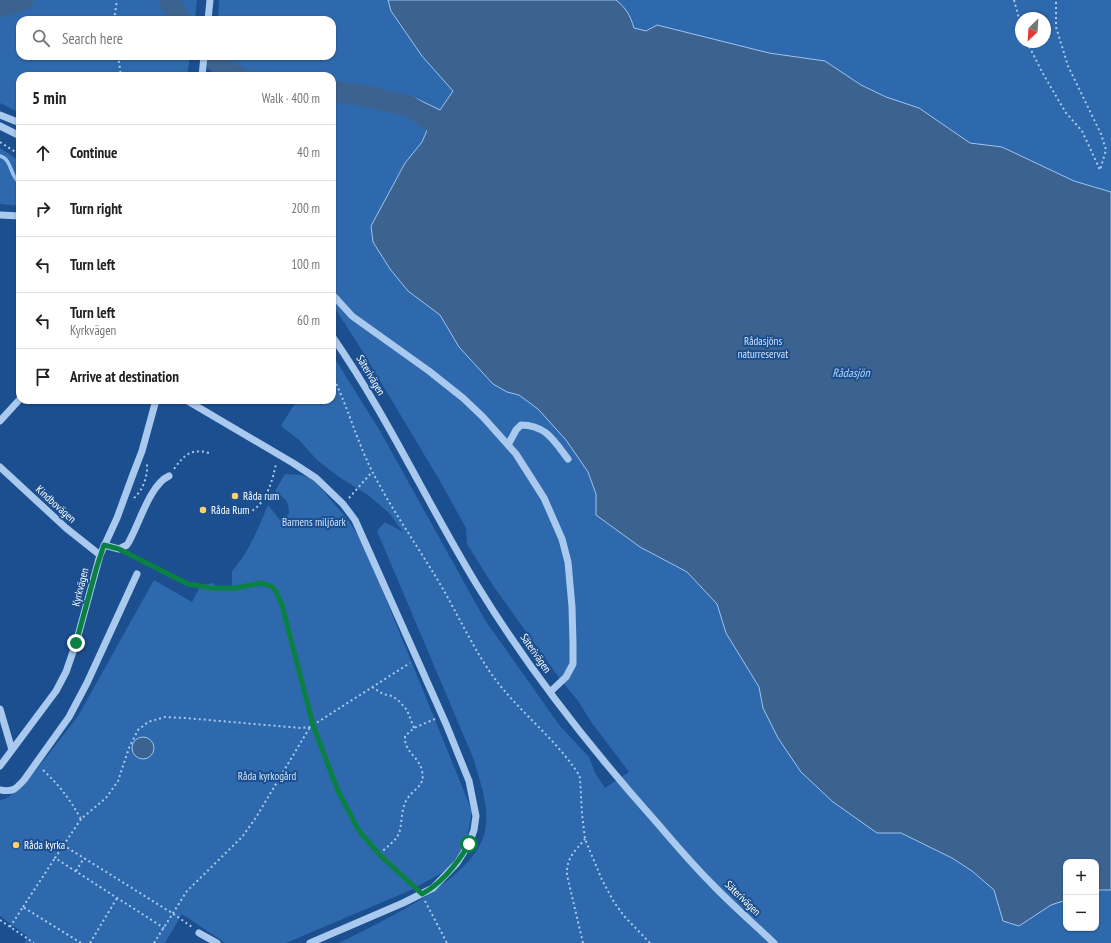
<!DOCTYPE html>
<meta charset="utf-8">
<style>
:root{--surface:#fff;--page:#f2f2f2;--text:#222;--muted:#767676;--line:#e0e0e0}
body{margin:0;font-family:"PT Sans Narrow",sans-serif;background:var(--page);color:var(--text)}
.controls{position:absolute;right:12px;bottom:12px;display:grid;overflow:hidden;border-radius:8px;box-shadow:0 1px 3px #0004}
.controls button{width:36px;height:36px;display:grid;place-items:center;padding:0;border:0;border-bottom:1px solid var(--line);background:var(--surface);color:var(--text);font:20px sans-serif}
.compass{position:absolute;left:1015px;top:12px;width:36px;height:36px;border-radius:50%;background:var(--surface);box-shadow:0 1px 3px #0004;rotate:205deg}
.stop{position:absolute;width:12px;height:12px;margin:-9px;border:3px solid #0b8043;border-radius:50%;background:#fff}
.stop.end{background:#0b8043;border-color:#fff;box-shadow:0 1px 4px #0008}
.list{margin:0;padding:0;list-style:none}
h2{display:flex;justify-content:space-between;align-items:center;height:52px;margin:0;padding:0 16px;font-size:17px}
h2 small{font-size:13px;font-weight:400;color:var(--muted)}
.list li{display:grid;grid-template-columns:26px 1fr auto;gap:12px;align-items:center;box-sizing:border-box;height:56px;padding:0 16px;border-top:1px solid var(--line)}
.list b{display:block;font-size:15px;white-space:nowrap}
.list p{margin:0;font-size:13px;white-space:nowrap;color:var(--muted)}
.list em{font-size:13px;font-style:normal;color:var(--muted)}
.icon{flex:none;width:22px;height:22px;fill:none;stroke:currentColor;stroke-width:2;stroke-linecap:round;stroke-linejoin:round}
.map{position:relative;flex:none;width:1111px;height:943px;overflow:hidden}
.search{position:absolute;background:var(--surface);box-shadow:0 1px 3px #0004;left:16px;top:16px;width:320px;height:44px;display:flex;align-items:center;gap:10px;box-sizing:border-box;padding:0 14px;border-radius:12px;color:var(--muted);font-size:15px}
.panel{position:absolute;background:var(--surface);box-shadow:0 1px 3px #0004;left:16px;top:72px;width:320px;height:332px;border-radius:12px}
.map>svg:first-child{display:block}
</style>
<div class="map">
<svg width="1111" height="943" viewBox="0 0 1111 943">
<rect width="100%" height="100%" fill="#1b4f8f"/>
<path fill="#2e69ad" fill-rule="evenodd" d="M 0,0 L 197,0 L 195,20 L 20,20 L 20,56 L 190,56 L 187,76 L 20,76 L 20,113 L 0,103 Z
M 219,0 L 1111,0 L 1111,943 L 339,943 C 380,922 475,880 485,831 C 490,808 480,782 474,760 L 377,531 L 385,522 L 403,532 L 389,513 L 368,495 L 339,477 L 317,460 L 299,440 L 281,426 L 295,403 L 290,400 L 332,400 L 332,354 L 380,431 L 485,620 L 560,726 L 589,757 L 595,773 L 605,788 L 629,772 L 592,723 L 578,701 L 557,675 L 494,587 L 467,544 L 466,528 L 440,481 L 358,344 L 332,304 L 332,76 L 212,76 L 215,56 L 332,56 L 332,20 L 218,20 ZM 1021,18 L 1045,18 L 1045,42 L 1021,42 ZM 1066,862 L 1096,862 L 1096,928 L 1066,928 Z
M 0,148 L 20,161 L 20,206 L 0,204 Z
M 285,474 L 301,475 L 313,479 L 348,520 L 364,545 L 472,811 L 466,843 L 447,870 L 411,890 L 286,943 L 225,943 L 182,914 L 165,943 L 25,943 L 27,936 L 0,916 L 0,800 L 5,799 L 23,787 L 78,716 L 154,580 L 192,602 L 201,585 L 213,583 L 217,589 L 230,589 L 232,584 L 232,571 C 249,552 258,529 268,505 L 280,520 L 289,514 C 289,500 285,499 275,491 Z"/>
<path fill="#3c6290" stroke="#9cc4f0" d="M 388,0 L 616,0 C 626,8 630,15 634,28 L 646,31 L 657,25 L 769,53 L 825,61 L 861,85 L 886,97 L 919,108 L 970,143 L 1002,147 L 1074,181 L 1111,192 L 1111,890 L 1096,890 L 1096,862 L 1066,862 L 1066,900 L 1051,905 L 1019,926 L 1003,921 L 994,890 L 972,871 L 952,858 L 901,833 L 877,833 L 833,802 L 801,772 L 778,738 L 763,708 L 759,687 L 726,633 L 717,604 L 687,572 L 640,547 L 596,515 L 596,494 L 588,472 L 566,440 L 538,409 L 519,395 L 507,392 L 493,384 L 459,347 L 440,315 L 408,291 L 390,269 L 373,242 L 371,226 L 405,163 L 422,142 L 428,128 L 406,113 L 413,97 L 440,110 L 453,91 L 422,56 L 391,11 Z
M132 748a11 11 0 1 1 22 0a11 11 0 1 1-22 0Z"/>
<g fill="none" stroke-linecap="round" stroke-linejoin="round">
<path stroke="#9cc4f0" stroke-width="3.5" d="M 0,156 C 13,160 9,176 20,183"/>
<path stroke="#3c6290" stroke-width="21" d="M 169,0 L 180,20
M 0,7 L 23,0
M 209,56 L 234,75 L 238,76
M 332,91 L 361,95 L 409,106 L 433,122"/>
<path stroke="#a9c9ee" stroke-width="2" stroke-dasharray="2 3" stroke-linecap="butt" d="M 1014,0 L 1021,26
M 114,20 L 117,0
M 1027,42 L 1042,72 L 1066,113 L 1082,131 L 1100,170 L 1106,150 L 1101,134 L 1068,66 L 1056,27 L 1056,0
M 118,56 L 121,76
M 0,142 L 20,155
M 332,375 C 348,407 357,442 373,473 C 391,508 414,541 434,574 C 454,606 469,641 490,672 C 516,710 555,737 579,775 L 580,778 L 582,814 L 585,839 L 602,880 L 614,902 L 624,916 L 650,943
M 174,469 C 184,455 191,448 209,453
M 134,498 C 143,490 148,476 147,464
M 349,498 L 372,472
M 248,513 C 266,505 272,482 276,464
M 129,553 L 171,577 L 188,585 L 213,587 L 236,588 L 261,583 L 271,586 L 276,591 L 282,605 L 287,622 L 313,725 L 338,791 L 359,831 L 380,854 L 414,887
M 372,687 L 383,694 L 392,696 L 398,700 L 407,710 L 414,728
M 43,770 C 60,786 69,798 81,819 L 106,798 L 118,781 L 129,748 L 138,730 L 148,722 L 165,717 L 185,718 L 301,728 L 310,727 L 410,663
M 81,819 L 55,858 L 164,928
M 63,845 L 172,913 L 192,927
M 380,854 C 385,848 393,843 397,837 C 403,828 400,812 406,801 C 412,789 426,787 422,771 C 419,756 404,753 405,736 L 414,728 L 435,719
M 76,871 L 84,858
M 425,901 L 447,943
M 23,907 L 55,858
M 0,920 L 34,943
M 10,927 L 23,907 L 81,943
M 90,943 L 117,898
M 154,943 L 187,891 L 242,837 L 255,819 L 310,727
M 583,943 L 567,875 C 566,858 575,851 585,839"/>
<path stroke="#a9c9ee" stroke-width="7" d="M 208,20 L 210,0
M 202,76 L 204,56
M 0,115 L 20,123
M 0,126 L 20,136
M 0,215 L 20,216
M 332,294 L 352,316 L 429,371 L 463,398 L 483,417 L 516,454 L 544,498 L 562,539 L 568,562 L 572,607 L 573,644 L 573,664 L 566,677 L 550,692
M 332,336 C 387,415 427,503 477,585 C 529,670 591,749 658,824 C 675,844 692,864 711,883 C 731,904 753,923 774,943
M 186,400 L 293,463 L 316,478 L 343,504 L 355,520 L 446,724 L 469,781 L 476,816 L 474,830 L 469,844 L 457,863 L 433,888 L 403,903 L 310,943
M 0,421 L 20,399
M 508,445 L 516,430 L 521,425 C 546,425 554,441 568,459
M 0,467 L 66,528 L 100,555
M 104,545 L 119,549 L 127,545 C 139,526 149,485 169,476
M 0,709 L 12,750
M 0,766 L 56,691 L 66,672 L 76,643 L 100,555 L 117,518 L 132,477 L 142,451 L 156,400
M 0,790 C 13,792 15,790 24,780 L 69,717 L 87,683 L 137,574
M 199,933 L 217,943"/>
</g>
<g fill="none" stroke-linecap="round" stroke-linejoin="round">
<path stroke="#0b8043" stroke-width="5" d="M 76,643 L 97,566 L 104,545 L 119,549 L 188,584 L 212,588 L 236,588 L 260,583 L 271,586 L 276,591 L 282,605 L 313,725 L 338,791 L 359,831 L 381,856 L 422,894 C 442,883 457,864 469,844"/>
</g>
<g fill="#ffd166" stroke="#1b4f8f" stroke-width="1.5">
<circle cx="235" cy="496" r="4"/>
<circle cx="203" cy="510" r="4"/>
<circle cx="16" cy="845" r="4"/>
</g>
<g text-anchor="middle" dominant-baseline="central" stroke-width="4" stroke-linejoin="round" paint-order="stroke">
<g font-size="11" fill="#cfe3fa" stroke="#1b4f8f">
<text x="763" y="341">Rådasjöns<tspan x="763" dy="13">naturreservat</tspan></text>
<text x="314" y="522">Barnens miljöark</text>
<text x="267" y="776">Råda kyrkogård</text>
</g>
<g font-size="11" fill="#fff" stroke="#1b4f8f">
<text transform="translate(371 375) rotate(59)">Säterivägen</text>
<text transform="translate(56 504) rotate(42)">Kindbovägen</text>
<text transform="translate(80 587) rotate(-76)">Kyrkvägen</text>
<text transform="translate(536 653) rotate(55)">Säterivägen</text>
<text transform="translate(743 898) rotate(44)">Säterivägen</text>
</g>
<g font-size="11" fill="#fff" stroke="#1b4f8f" text-anchor="start">
<text x="243" y="496">Råda rum</text>
<text x="211" y="510">Råda Rum</text>
<text x="24" y="845">Råda kyrka</text>
</g>
<g font-size="12" font-style="italic" fill="#b5d3f5" stroke="#1b4f8f">
<text x="851" y="372">Rådasjön</text>
</g>
</g>
</svg>
<div class="controls">
<button>+</button>
<button>−</button>
</div>
<svg class="compass" viewBox="-18 -18 36 36"><path d="M0-13l5 13h-10z" fill="#e53935"/><path d="M0 13l5-13h-10z" fill="#767676"/></svg>
<div class="stop" style="left:469px;top:844px"></div>
<div class="stop end" style="left:76px;top:643px"></div>
<div class="search"><svg class="icon" aria-label="search" viewBox="0 0 24 24"><circle cx="10" cy="10" r="6"/><path d="M15 15l6 6"/></svg>Search here</div>
<section class="panel">
<h2>5 min<small>Walk · 400 m</small></h2>
<ul class="list">
<li><svg class="icon" aria-label="ahead" viewBox="0 0 24 24"><path d="M12 20V5M6 11l6-6 6 6"/></svg><div><b>Continue</b></div><em>40 m</em></li>
<li><svg class="icon" aria-label="right" viewBox="0 0 24 24"><path d="M7 20v-9h11M14 6l5 5-5 5"/></svg><div><b>Turn right</b></div><em>200 m</em></li>
<li><svg class="icon" aria-label="left" viewBox="0 0 24 24"><path d="M17 20v-9H6M10 6l-5 5 5 5"/></svg><div><b>Turn left</b></div><em>100 m</em></li>
<li><svg class="icon" aria-label="left" viewBox="0 0 24 24"><path d="M17 20v-9H6M10 6l-5 5 5 5"/></svg><div><b>Turn left</b><p>Kyrkvägen</p></div><em>60 m</em></li>
<li><svg class="icon" aria-label="arrive" viewBox="0 0 24 24"><path d="M6 21V4h12l-3 4 3 4H6"/></svg><div><b>Arrive at destination</b></div></li>
</ul>
</section>
</div>
